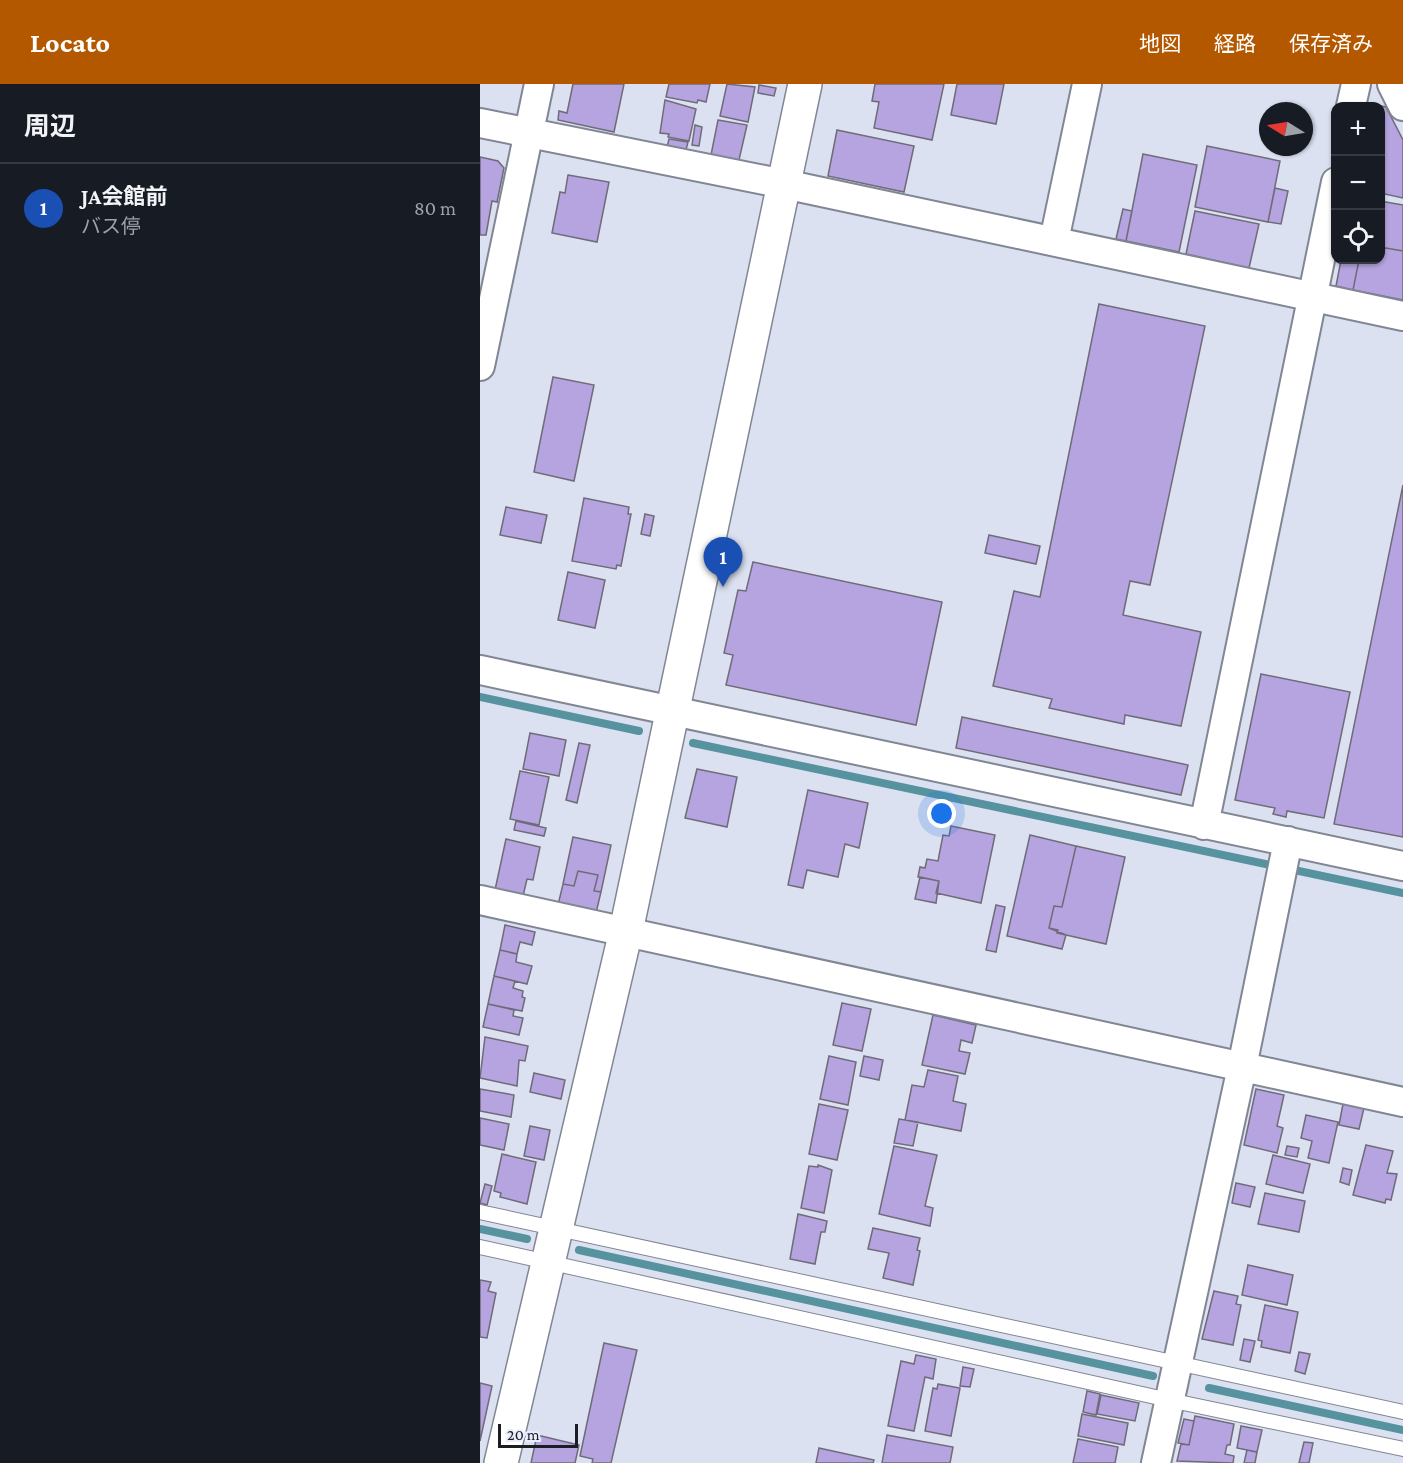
<!DOCTYPE html>
<html lang="ja">
<meta charset="utf-8">
<style>
:root{--surface:#171b24;--page:#242831;--text:#f1f3f6;--muted:#9ea1a6;--line:#363941;--accent:#b45800}
body{margin:0;font-family:"Crimson Pro","Noto Sans JP",serif;background:var(--page);color:var(--text)}
.controls{position:absolute;right:18px;top:18px;display:grid;overflow:hidden;border-radius:12px;box-shadow:0 2px 4px #0004}
.controls button{width:54px;height:54px;display:grid;place-items:center;padding:0;border:0;border-bottom:2px solid var(--line);background:var(--surface);color:var(--text);font:30px sans-serif}
.compass{position:absolute;left:779px;top:18px;width:54px;height:54px;border-radius:50%;background:var(--surface);box-shadow:0 2px 4px #0004;rotate:281deg}
.scale{position:absolute;left:18px;bottom:15px;width:80px;box-sizing:border-box;padding-left:6px;border:3px solid #1b1d22;border-top:0;font-size:16px;line-height:21px;white-space:nowrap;color:#1b1d22;-webkit-text-stroke:4px #e8eefe;paint-order:stroke}
.you{position:absolute;left:462px;top:730px;width:21px;height:21px;margin:-15px;border:4px solid #fff;border-radius:50%;background:#1a73e8;box-shadow:0 0 0 9px #1a73e833}
.badge{display:grid;place-items:center;width:39px;height:39px;border-radius:50%;background:var(--accent);color:#fff;font-size:20px;font-weight:700}
.pin{position:absolute;translate:-50% -50px;filter:drop-shadow(0 2px 3px #0008)}
.pin::after{content:'';position:absolute;top:32px;width:21px;height:18px;background:inherit;clip-path:polygon(0 0,100% 0,50% 100%)}
.list{margin:0;padding:0;list-style:none}
h2{display:flex;justify-content:space-between;align-items:center;height:78px;margin:0;padding:0 24px;font-size:26px}
h2 small{font-size:20px;font-weight:400;color:var(--muted)}
.list li{display:grid;grid-template-columns:39px 1fr auto;gap:18px;align-items:center;box-sizing:border-box;height:90px;padding:0 24px;border-top:2px solid var(--line)}
.list b{display:block;font-size:22px;white-space:nowrap}
.list p{margin:0;font-size:20px;white-space:nowrap;color:var(--muted)}
.list em{font-size:20px;font-style:normal;color:var(--muted)}
.icon{flex:none;width:33px;height:33px;fill:none;stroke:currentColor;stroke-width:2;stroke-linecap:round;stroke-linejoin:round}
.map{position:relative;flex:none;width:923px;height:1379px;overflow:hidden}
header{display:flex;align-items:center;gap:36px;box-sizing:border-box;height:84px;padding:0 30px;background:var(--accent);color:#fff}
header strong{font-size:28px}
nav{display:flex;gap:33px;margin-inline-start:auto;font-size:21px}
main{display:flex}
aside{flex:1;background:var(--surface)}
.map>svg:first-child{display:block}
</style>
<header>
<strong>Locato</strong>
<nav><a>地図</a><a>経路</a><a>保存済み</a></nav>
</header>
<main>
<aside>
<h2>周辺<small></small></h2>
<ul class="list">
<li><span class="badge" style="background:#1a4fb4">1</span><div><b>JA会館前</b><p>バス停</p></div><em>80 m</em></li>
</ul>
</aside>
<div class="map">
<svg width="923" height="1379" viewBox="0 0 923 1379">
<rect width="100%" height="100%" fill="#dbe1f1"/>
<g fill="none" stroke-linecap="round" stroke-linejoin="round">
<path stroke="#57939f" stroke-width="8" d="M 0,613 L 159,647
M 213,659 L 923,809
M 0,1145 L 47,1155
M 99,1166 L 673,1292
M 729,1304 L 923,1346"/>
</g>
<path fill="#b5a4df" stroke="#6f6b79" stroke-width="1.5" d="M 93,0 L 144,0 L 134,48 L 78,36 L 79,27 L 87,29 Z
M 189,0 L 230,0 L 226,18 L 218,16 L 217,19 L 186,13 Z
M 247,0 L 275,3 L 268,38 L 240,32 Z
M 395,0 L 464,0 L 452,56 L 394,44 L 399,18 L 392,17 Z
M 477,0 L 524,0 L 516,40 L 471,31 Z
M 279,1 L 296,4 L 294,12 L 278,9 Z
M 185,16 L 216,25 L 209,57 L 188,53 L 189,50 L 180,49 Z
M 887,19 L 906,23 L 923,56 L 923,114 L 900,109 L 900,22 L 886,22 Z
M 238,36 L 267,41 L 259,76 L 231,71 Z
M 215,41 L 222,43 L 219,62 L 212,61 Z
M 357,46 L 434,62 L 424,108 L 348,92 Z
M 189,55 L 208,58 L 206,66 L 187,63 Z
M 727,62 L 800,77 L 788,138 L 715,123 Z
M 663,70 L 717,81 L 699,168 L 646,157 Z
M 0,73 L 18,77 L 24,84 L 17,118 L 12,117 L 6,151 L 0,151 Z
M 88,91 L 129,98 L 117,158 L 72,149 L 80,108 L 85,109 Z
M 795,104 L 808,107 L 801,140 L 788,138 Z
M 900,117 L 923,121 L 923,167 L 900,163 Z
M 643,125 L 652,127 L 646,157 L 636,155 Z
M 715,127 L 779,140 L 769,184 L 706,170 Z
M 900,163 L 923,167 L 923,216 L 873,206 L 879,176 L 900,176 Z
M 861,176 L 879,176 L 873,206 L 856,202 Z
M 619,220 L 725,242 L 670,501 L 650,497 L 643,531 L 721,548 L 701,642 L 645,631 L 644,640 L 569,624 L 572,615 L 513,602 L 534,507 L 560,513 Z
M 73,293 L 114,301 L 94,397 L 54,388 Z
M 923,401 L 923,753 L 854,740 Z
M 104,414 L 149,423 L 148,430 L 151,430 L 141,482 L 137,481 L 136,485 L 92,477 Z
M 26,423 L 67,431 L 61,459 L 20,451 Z
M 165,430 L 174,432 L 170,452 L 161,450 Z
M 509,451 L 560,462 L 556,480 L 505,469 Z
M 273,478 L 462,518 L 436,641 L 246,601 L 253,571 L 244,569 L 258,506 L 266,507 Z
M 88,488 L 125,496 L 115,544 L 78,536 Z
M 781,590 L 870,608 L 844,734 L 807,727 L 806,733 L 793,730 L 795,724 L 755,716 Z
M 482,633 L 708,681 L 701,711 L 476,664 Z
M 50,649 L 86,656 L 79,692 L 43,685 Z
M 99,659 L 110,661 L 97,719 L 86,716 Z
M 217,685 L 257,693 L 247,743 L 205,734 Z
M 40,687 L 69,693 L 59,741 L 30,735 Z
M 328,706 L 388,719 L 379,764 L 365,760 L 358,793 L 327,786 L 323,804 L 308,801 Z
M 36,737 L 66,744 L 64,752 L 34,746 Z
M 471,742 L 515,751 L 501,819 L 456,809 L 459,797 L 438,793 L 440,783 L 445,784 L 447,775 L 458,777 L 463,751 L 469,752 Z
M 550,751 L 596,762 L 582,823 L 574,822 L 569,844 L 586,851 L 582,865 L 527,852 Z
M 93,753 L 131,761 L 121,808 L 114,807 L 118,791 L 98,787 L 94,802 L 83,800 Z
M 26,755 L 60,763 L 53,796 L 47,795 L 43,812 L 15,806 Z
M 596,762 L 645,773 L 626,860 L 577,849 L 578,846 L 569,844 L 574,822 L 582,823 Z
M 98,787 L 118,791 L 114,807 L 121,808 L 116,829 L 78,821 L 83,800 L 94,802 Z
M 440,793 L 459,797 L 456,819 L 435,815 Z
M 516,821 L 525,823 L 516,868 L 506,866 Z
M 25,841 L 55,848 L 52,861 L 40,858 L 37,870 L 20,866 Z
M 20,866 L 37,870 L 36,878 L 52,882 L 47,900 L 14,892 Z
M 14,892 L 35,897 L 33,904 L 43,907 L 42,913 L 45,914 L 42,927 L 8,920 Z
M 362,919 L 391,925 L 382,967 L 353,961 Z
M 8,920 L 34,926 L 33,932 L 43,934 L 39,951 L 3,943 Z
M 453,931 L 496,941 L 492,959 L 481,956 L 479,967 L 490,969 L 485,990 L 442,981 Z
M 5,953 L 48,962 L 45,977 L 39,976 L 37,1002 L 0,994 Z
M 349,972 L 376,978 L 368,1021 L 340,1015 Z
M 384,972 L 403,976 L 399,996 L 380,992 Z
M 448,986 L 478,992 L 473,1017 L 486,1020 L 481,1047 L 425,1036 L 432,1001 L 444,1003 Z
M 54,989 L 85,996 L 81,1015 L 50,1008 Z
M 0,1005 L 34,1011 L 31,1033 L 0,1027 Z
M 776,1005 L 804,1011 L 797,1042 L 803,1044 L 797,1069 L 764,1061 Z
M 339,1020 L 368,1026 L 357,1076 L 329,1070 Z
M 863,1020 L 884,1024 L 879,1045 L 859,1041 Z
M 826,1031 L 858,1038 L 849,1079 L 828,1074 L 832,1057 L 821,1054 Z
M 0,1034 L 29,1040 L 24,1066 L 0,1061 Z
M 419,1035 L 438,1038 L 433,1062 L 414,1059 Z
M 50,1042 L 70,1046 L 64,1076 L 44,1072 Z
M 886,1061 L 913,1067 L 907,1089 L 917,1090 L 911,1116 L 906,1115 L 905,1119 L 873,1111 Z
M 414,1062 L 457,1071 L 445,1122 L 453,1124 L 450,1142 L 399,1130 Z
M 807,1062 L 819,1064 L 817,1073 L 805,1071 Z
M 22,1070 L 56,1078 L 47,1120 L 20,1113 L 21,1109 L 14,1107 Z
M 793,1071 L 830,1080 L 823,1109 L 786,1100 Z
M 338,1081 L 352,1086 L 344,1129 L 321,1124 L 329,1082 L 338,1083 Z
M 863,1084 L 872,1086 L 869,1101 L 860,1098 Z
M 756,1099 L 775,1103 L 770,1123 L 752,1119 Z
M 5,1100 L 12,1102 L 7,1121 L 0,1119 Z
M 785,1109 L 825,1117 L 819,1148 L 778,1140 Z
M 318,1130 L 347,1137 L 345,1148 L 341,1148 L 335,1180 L 310,1175 Z
M 393,1144 L 440,1154 L 437,1166 L 440,1167 L 433,1201 L 403,1194 L 409,1169 L 388,1165 Z
M 768,1181 L 813,1191 L 807,1221 L 762,1211 Z
M 0,1196 L 11,1198 L 8,1207 L 16,1209 L 7,1254 L 0,1253 Z
M 734,1207 L 758,1212 L 756,1220 L 761,1221 L 753,1261 L 722,1255 Z
M 785,1221 L 818,1228 L 810,1269 L 781,1263 L 782,1257 L 778,1256 Z
M 764,1255 L 775,1257 L 770,1278 L 760,1276 Z
M 124,1259 L 157,1266 L 131,1379 L 112,1379 L 113,1375 L 100,1372 Z
M 819,1268 L 830,1270 L 825,1290 L 815,1287 Z
M 436,1271 L 456,1275 L 453,1295 L 445,1293 L 434,1347 L 408,1342 L 421,1277 L 434,1280 Z
M 483,1283 L 494,1285 L 490,1303 L 480,1302 Z
M 0,1299 L 12,1302 L 0,1357 Z
M 458,1300 L 480,1304 L 471,1352 L 445,1347 L 453,1304 L 457,1305 Z
M 607,1307 L 620,1310 L 616,1331 L 603,1328 Z
M 621,1311 L 659,1319 L 655,1337 L 617,1330 Z
M 602,1330 L 648,1339 L 644,1361 L 598,1352 Z
M 715,1332 L 754,1340 L 750,1361 L 747,1361 L 745,1370 L 754,1372 L 753,1379 L 697,1377 L 701,1360 L 709,1361 Z
M 704,1335 L 714,1337 L 709,1361 L 698,1359 Z
M 761,1342 L 782,1346 L 777,1368 L 757,1364 Z
M 57,1351 L 99,1361 L 95,1379 L 51,1379 Z
M 407,1351 L 473,1363 L 470,1379 L 402,1379 Z
M 598,1355 L 638,1363 L 635,1379 L 593,1379 Z
M 824,1358 L 833,1359 L 829,1379 L 819,1379 Z
M 339,1364 L 394,1376 L 393,1379 L 336,1379 Z
M 767,1366 L 777,1368 L 775,1379 L 764,1379 Z"/>
<g fill="none" stroke-linecap="round" stroke-linejoin="round">
<defs>
<path id="service" d="M 0,1128 L 923,1328
M 0,1163 L 689,1316 L 923,1365"/>
<path id="minor" d="M 912,0 L 923,22
M 871,22 L 876,0
M 0,39 L 304,100 L 923,232
M 574,157 L 607,0
M 0,282 L 59,0
M 0,586 L 923,782
M 724,741 L 856,98
M 0,816 L 923,1018
M 676,1379 L 762,983 L 808,757"/>
<path id="tertiary" d="M 21,1379 L 146,847 L 325,0"/>
</defs>
<use href="#service" stroke="#818694" stroke-width="16"/>
<use href="#minor" stroke="#818694" stroke-width="32"/>
<use href="#tertiary" stroke="#818694" stroke-width="36"/>
<use href="#service" stroke="#fff" stroke-width="14"/>
<use href="#minor" stroke="#fff" stroke-width="28"/>
<use href="#tertiary" stroke="#fff" stroke-width="33"/>
</g>
</svg>
<div class="controls">
<button>+</button>
<button>−</button>
<button><svg class="icon" aria-label="locate" viewBox="0 0 24 24"><circle cx="12" cy="12" r="6"/><path d="M12 2v4M12 18v4M2 12h4M18 12h4"/></svg></button>
</div>
<svg class="compass" viewBox="-18 -18 36 36"><path d="M0-13l5 13h-10z" fill="#e53935"/><path d="M0 13l5-13h-10z" fill="#9ea1a6"/></svg>
<div class="scale">20 m</div>
<div class="you"></div>
<div class="pin badge" style="left:243px;top:503px;background:#1a4fb4">1</div>
</div>
</main>
